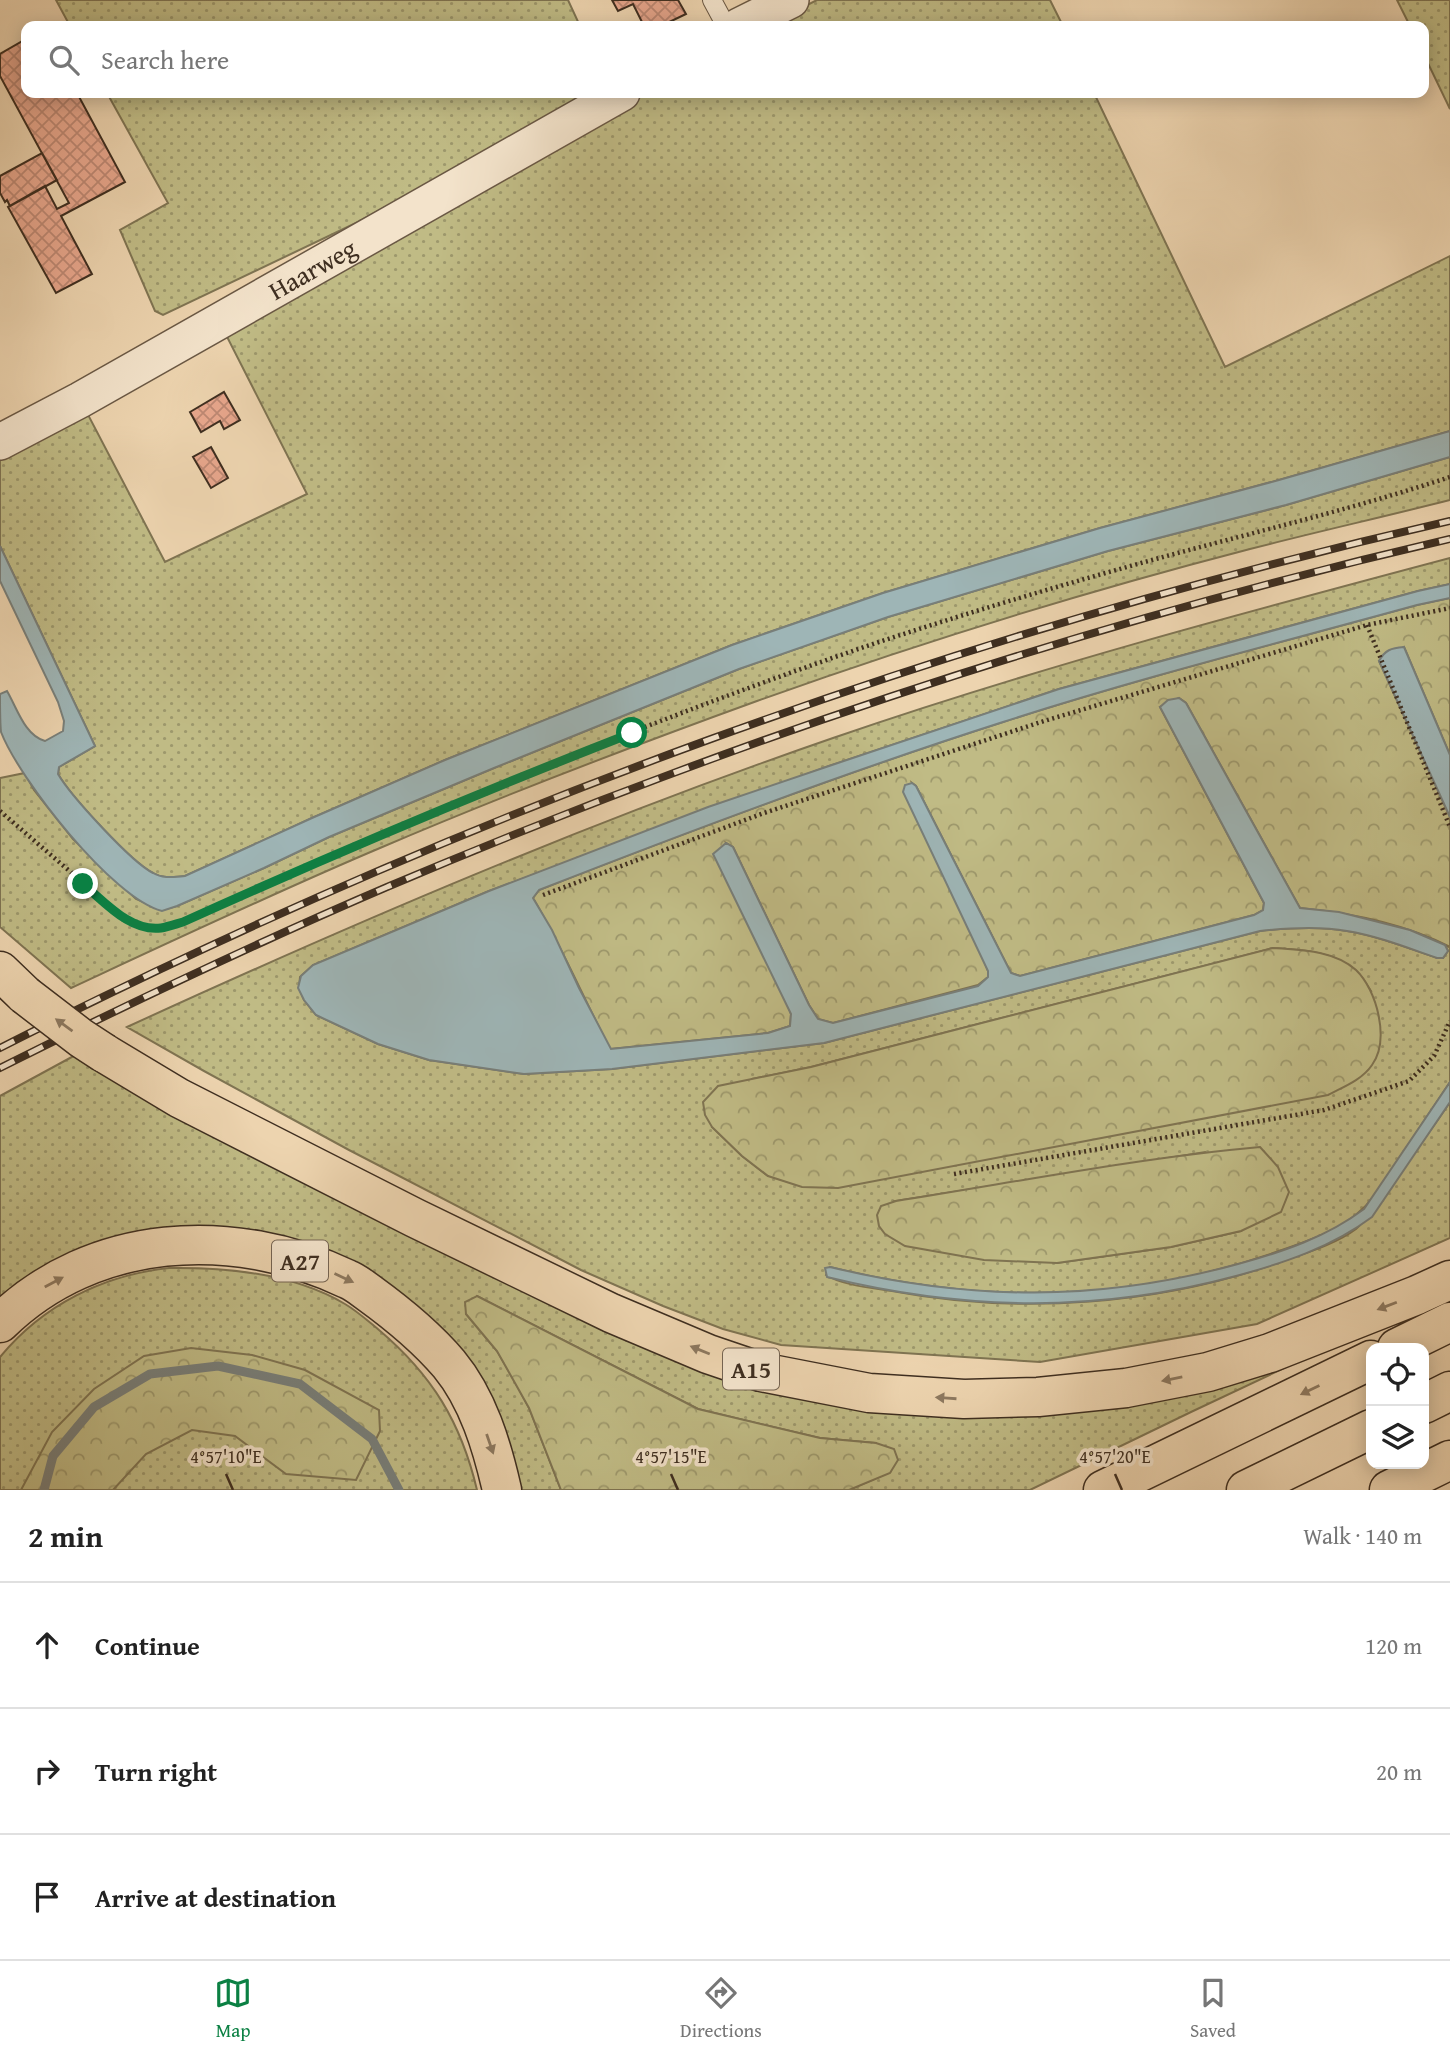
<!DOCTYPE html>
<meta charset="utf-8">
<style>
:root{--surface:#fff;--page:#f6f6f6;--text:#222;--muted:#767676;--line:#e0e0e0;--accent:#0b8043}
body{margin:0;font-family:"Gentium Book Plus",serif;background:var(--page);color:var(--text)}
.controls{position:absolute;right:21px;bottom:21px;display:grid;overflow:hidden;border-radius:14px;box-shadow:0 4px 18px #0003}
.controls button{width:63px;height:63px;display:grid;place-items:center;padding:0;border:0;border-bottom:2px solid var(--line);background:var(--surface);color:var(--text);font:35px sans-serif}
.stop{position:absolute;width:21px;height:21px;margin:-16px;border:5px solid #0b8043;border-radius:50%;background:#fff}
.stop.end{background:#0b8043;border-color:#fff;box-shadow:0 2px 7px #0008}
.list{margin:0;padding:0;list-style:none}
h2{display:flex;justify-content:space-between;align-items:center;height:91px;margin:0;padding:0 28px;font-size:30px}
h2 small{font-size:23px;font-weight:400;color:var(--muted)}
.list li{display:grid;grid-template-columns:46px 1fr auto;gap:21px;align-items:center;box-sizing:border-box;height:126px;padding:0 28px;border-top:2px solid var(--line)}
.list b{display:block;font-size:26px;white-space:nowrap}
.list em{font-size:23px;font-style:normal;color:var(--muted)}
.icon{flex:none;width:38px;height:38px;fill:none;stroke:currentColor;stroke-width:2;stroke-linecap:round;stroke-linejoin:round}
.map{position:relative;flex:none;width:1450px;height:1490px;overflow:hidden}
.search{position:absolute;background:var(--surface);box-shadow:0 4px 18px #0003;left:21px;right:21px;top:21px;height:77px;display:flex;align-items:center;gap:18px;box-sizing:border-box;padding:0 24px;border-radius:14px;color:var(--muted);font-size:26px}
.sheet{height:469px;background:var(--surface)}
nav{display:flex;justify-content:space-around;align-items:center;box-sizing:border-box;height:98px;border-top:2px solid var(--line);background:var(--surface);font-size:19px;color:var(--muted)}
nav a{display:grid;justify-items:center;gap:4px}
nav .on{color:var(--accent)}
.map>svg:first-child{display:block}
</style>
<div class="map">
<svg width="1450" height="1490" viewBox="0 0 1450 1490">
<defs>
<pattern id="grass-dots" width="8" height="8" patternUnits="userSpaceOnUse" patternTransform="scale(1.75)"><rect width="8" height="8" fill="#c0bb85"/><path d="M2 2h.1M6 6h.1" fill="none" stroke="#9d986c" stroke-width="1.8" stroke-linecap="round"/></pattern>
<pattern id="forest-crowns" width="20" height="18" patternUnits="userSpaceOnUse" patternTransform="scale(1.75)"><rect width="20" height="18" fill="#c0bb85"/><path d="M2 6a3 3 0 1 1 6 0M12 15a3 3 0 1 1 6 0" fill="none" stroke="#9d986c"/></pattern>
<pattern id="building-cross-hatch" width="8" height="8" patternUnits="userSpaceOnUse" patternTransform="scale(1.75)"><rect width="8" height="8" fill="#e8a78d"/><path d="M0 0l8 8M0 8l8-8" fill="none" stroke="#bd8873"/></pattern>
</defs>
<rect width="100%" height="100%" fill="#edd4af"/>
<filter id="stains"><feTurbulence type="fractalNoise" baseFrequency=".00286" numOctaves="4"/><feColorMatrix values="0 0 0 0 .2 0 0 0 0 .09 0 0 0 0 .02 0 0 0 .5 -.17"/></filter>
<radialGradient id="worn" r=".72"><stop offset=".6" stop-color="#630" stop-opacity="0"/><stop offset="1" stop-color="#630" stop-opacity=".3"/></radialGradient>
<path fill="url(#grass-dots)" stroke="#7f7452" stroke-width="2" fill-rule="evenodd" d="M 56,0 L 568,0 L 580,26 L 70,26 Z
M 817,0 L 1050,0 L 1063,26 L 766,26 Z
M 1397,0 L 1450,0 L 1450,109 L 1424,55 L 1424,26 L 1410,26 Z
M 107,93 L 596,93 L 358,222 L 163,315 L 155,311 L 120,230 L 168,203 Z
M 646,93 L 1094,93 L 1225,367 L 1450,256 L 1450,431 L 1279,480 L 1100,528 L 883,593 L 732,645 L 445,760 L 312,818 L 185,876 C 173,877 163,879 153,873 C 131,862 70,795 58,774 L 59,767 L 95,746 L 0,546 L 0,452 L 84,407 L 165,562 L 307,494 L 222,327 Z
M 1450,457 L 1450,500 C 1383,517 1316,532 1250,549 C 1084,592 919,643 757,701 C 630,747 504,795 380,848 C 276,892 174,940 71,988 L 0,927 L 0,778 L 25,773 L 34,790 L 73,839 L 136,899 L 162,910 L 177,906 L 264,868 L 329,837 L 494,768 L 739,669 L 888,617 L 1108,551 L 1286,505 Z
M 1450,558 L 1450,584 L 1418,591 L 1059,689 L 829,766 L 489,891 L 313,965 L 300,977 L 299,988 L 304,1000 L 316,1015 L 378,1044 L 429,1060 L 524,1074 L 612,1069 L 824,1043 L 1260,931 C 1288,928 1319,926 1347,931 C 1378,936 1408,948 1437,958 L 1443,958 L 1448,951 L 1445,945 L 1450,947 L 1450,1082 L 1374,1196 C 1351,1227 1314,1239 1279,1251 C 1132,1303 980,1304 830,1267 L 826,1275 C 841,1285 873,1288 892,1291 C 1019,1315 1161,1305 1283,1261 C 1306,1253 1336,1244 1356,1229 C 1366,1221 1374,1206 1382,1196 C 1405,1165 1429,1134 1450,1102 L 1450,1238 L 1257,1324 L 1040,1362 L 781,1345 L 723,1329 L 663,1306 L 581,1270 L 349,1150 L 204,1071 L 127,1027 C 358,921 592,821 833,738 C 1036,668 1243,613 1450,558 ZM 1273,948 C 1301,950 1331,951 1354,969 C 1361,974 1366,984 1371,991 L 768,1176 L 742,1156 L 712,1127 L 752,1079 L 811,1067 ZM 1205,1152 L 1241,1231 L 1171,1247 L 1057,1263 L 896,1201 Z
M 81,1052 L 599,1318 L 975,1407 L 1369,1328 L 1191,1412 L 1030,1490 L 849,1490 L 890,1472 L 876,1443 L 820,1438 L 698,1409 L 477,1296 L 466,1314 L 497,1351 L 514,1380 L 529,1408 L 561,1490 L 516,1490 L 482,1396 L 255,1235 L 0,1304 L 0,1096 Z
M 169,1268 C 227,1267 294,1274 345,1304 C 357,1311 368,1321 379,1330 C 432,1375 461,1422 477,1490 L 0,1490 L 0,1357 C 43,1305 103,1275 169,1268 Z"/>
<path fill="url(#forest-crowns)" stroke="#7f7452" stroke-width="2" d="M 1450,598 L 1450,755 L 1404,647 L 1379,661 L 1450,817 L 1450,947 C 1404,923 1351,913 1300,908 L 1186,703 L 1179,698 L 1160,707 L 1264,903 L 1263,910 L 1254,915 L 1020,976 L 1011,973 L 916,786 L 912,783 L 988,971 L 988,977 L 978,985 L 833,1023 L 818,1019 L 809,1005 L 733,847 L 726,843 L 791,1014 L 790,1026 L 768,1033 L 610,1049 C 584,999 562,947 533,898 L 539,890 C 692,830 846,772 1003,722 C 1139,678 1279,643 1417,605 Z
M 1273,948 C 1300,950 1334,950 1356,970 C 1377,990 1390,1040 1372,1065 C 1362,1080 1343,1087 1328,1095 L 838,1188 L 802,1187 L 768,1176 L 742,1156 L 712,1127 L 705,1115 L 703,1102 L 718,1086 L 811,1067 Z
M 1260,1147 L 1278,1167 L 1289,1192 L 1281,1212 L 1241,1231 L 1171,1247 L 1057,1263 L 984,1260 L 905,1246 L 885,1234 L 879,1226 L 877,1215 L 881,1206 L 896,1201 C 1017,1182 1138,1158 1260,1147 Z
M 477,1296 L 698,1409 L 820,1438 L 876,1443 L 894,1449 L 898,1460 L 890,1473 L 849,1490 L 561,1490 L 529,1408 L 497,1351 L 466,1314 L 465,1302 Z
M 191,1348 L 252,1355 L 305,1370 L 379,1410 L 380,1431 L 356,1480 L 286,1474 L 235,1436 L 192,1430 L 146,1454 L 113,1490 L 21,1490 L 52,1432 L 94,1389 L 144,1356 Z"/>
<path fill="#9eb5b6" stroke="#787f7a" stroke-width="2" d="M 1450,431 L 1450,457 L 1286,505 L 1108,551 L 888,617 L 739,669 L 494,768 L 329,837 L 264,868 L 177,906 L 162,911 C 113,899 19,779 1,732 C 0,722 0,706 0,694 L 7,691 C 17,708 25,736 45,741 L 63,731 L 64,721 L 58,702 L 0,581 L 0,546 L 95,746 L 59,767 L 58,774 C 70,795 131,862 153,873 C 163,879 173,877 185,876 L 312,818 L 445,760 L 732,645 L 883,593 L 1100,528 L 1279,480 Z
M 1450,584 L 1450,598 L 1417,605 C 1279,643 1139,678 1003,722 C 846,772 692,830 539,890 L 533,898 L 552,930 L 579,988 L 611,1049 L 768,1033 L 790,1026 L 791,1014 L 713,854 L 726,843 L 733,847 L 809,1005 L 818,1019 L 833,1023 L 978,986 L 988,977 L 988,971 L 903,792 L 905,785 L 912,783 L 916,786 L 1011,973 L 1020,976 L 1254,915 L 1263,910 L 1264,903 L 1160,707 L 1168,700 L 1179,698 L 1186,703 L 1300,908 L 1339,912 L 1410,930 L 1445,945 L 1448,951 L 1443,958 L 1437,958 C 1408,948 1378,936 1347,931 C 1319,926 1288,928 1260,931 L 824,1043 L 612,1069 L 524,1074 L 429,1060 L 378,1044 L 316,1015 L 304,1000 L 298,988 L 301,976 L 313,965 L 489,891 L 708,807 L 829,766 L 1059,689 L 1418,591 Z
M 1404,647 L 1450,755 L 1450,817 L 1379,661 C 1385,650 1391,648 1404,647 Z
M 1450,1082 L 1450,1102 L 1372,1217 C 1332,1247 1284,1263 1236,1276 C 1099,1313 965,1311 827,1277 L 825,1268 L 830,1267 C 970,1301 1099,1302 1238,1264 C 1282,1252 1327,1237 1364,1209 Z"/>
<g fill="none" stroke-linecap="round" stroke-linejoin="round">
<path stroke="#787f7a" stroke-width="9" d="M 44,1490 L 53,1456 L 94,1407 L 150,1374 L 218,1366 L 300,1384 L 372,1439 L 399,1490"/>
</g>
<path fill="url(#building-cross-hatch)" stroke="#3e2e20" stroke-width="2" d="M 612,0 L 678,0 L 686,14 L 661,26 L 644,26 L 633,4 L 618,11 Z
M 26,39 L 26,93 L 77,93 L 125,182 L 61,216 L 92,274 L 56,293 L 8,207 L 45,186 L 57,209 L 69,203 L 0,76 L 0,54 Z
M 42,153 L 57,180 L 10,206 L 7,200 L 5,202 L 0,193 L 0,176 Z
M 224,392 L 240,420 L 224,429 L 220,421 L 201,432 L 190,412 Z
M 211,447 L 228,478 L 211,488 L 193,457 Z"/>
<g fill="none" stroke-linecap="round" stroke-linejoin="round">
<defs>
<path id="lane" d="M 712,0 L 726,26"/>
<g id="street">
<path d="M 739,26 L 791,0"/>
<path id="s1" d="M 0,442 L 80,400 L 622,93"/>
</g>
<path id="highway" d="M 0,971 L 25,995
M 104,1053 L 179,1098 L 415,1218 L 611,1313 L 708,1354 L 761,1372 L 869,1393 L 964,1399 L 1038,1397 L 1126,1388 L 1208,1372 L 1270,1353 L 1417,1295 L 1450,1280
M 0,1323 C 93,1232 233,1225 347,1279 C 355,1282 362,1288 369,1293 C 398,1314 426,1337 449,1364 C 478,1399 492,1446 502,1490
M 1397,1348 L 1450,1322
M 1424,1404 L 1450,1391
M 1103,1490 L 1371,1360
M 1246,1490 L 1371,1429
M 1389,1490 L 1450,1460"/>
</defs>
<use href="#lane" stroke="#6a5844" stroke-width="20"/>
<use href="#street" stroke="#6a5844" stroke-width="38"/>
<use href="#highway" stroke="#3e2e20" stroke-width="41"/>
<path stroke="#3e2e20" stroke-width="4.5" stroke-dasharray="2 3.5" stroke-linecap="butt" d="M 1367,625 L 1450,827
M 0,811 L 118,913 C 143,930 154,930 183,922 C 411,820 642,722 879,642 C 973,611 1068,583 1163,557 C 1259,531 1356,508 1450,477
M 543,895 L 764,813 L 1044,721 L 1367,625 L 1450,608
M 954,1174 L 1324,1110 L 1409,1081 L 1434,1056 L 1450,1021"/>
<use href="#lane" stroke="#f3e3cb" stroke-width="18"/>
<use href="#street" stroke="#f3e3cb" stroke-width="35"/>
<use href="#highway" stroke="#edd4af" stroke-width="38"/>
<defs>
<path id="rail" d="M 0,1048 C 458,815 948,635 1450,521
M 0,1068 C 128,1004 256,943 387,887 C 731,741 1087,623 1450,539"/>
</defs>
<use href="#rail" stroke="#3e2e20" stroke-width="8"/>
<use href="#rail" stroke="#f3e3cb" stroke-width="5" stroke-dasharray="16" stroke-linecap="butt"/>
<defs>
<path id="highway-bridge" d="M 25,995 L 81,1038 L 104,1053"/>
</defs>
<use href="#highway-bridge" stroke="#3e2e20" stroke-width="41" stroke-linecap="butt"/>
<use href="#highway-bridge" stroke="#edd4af" stroke-width="38"/>
</g>
<defs><path id="oneway-solid" d="M-6-.8H1V-3.2L6.5 0L1 3.2V.8H-6Z" transform="scale(1.75)"/></defs>
<g fill="#8d7960">
<use href="#oneway-solid" transform="translate(64 1025) rotate(-144)"/>
<use href="#oneway-solid" transform="translate(344 1278) rotate(25)"/>
<use href="#oneway-solid" transform="translate(54 1282) rotate(-28)"/>
<use href="#oneway-solid" transform="translate(1387 1306) rotate(159)"/>
<use href="#oneway-solid" transform="translate(700 1350) rotate(-158)"/>
<use href="#oneway-solid" transform="translate(1172 1379) rotate(169)"/>
<use href="#oneway-solid" transform="translate(1310 1390) rotate(154)"/>
<use href="#oneway-solid" transform="translate(946 1398) rotate(-176)"/>
<use href="#oneway-solid" transform="translate(490 1444) rotate(71)"/>
</g>
<g fill="none" stroke-linecap="round" stroke-linejoin="round">
<path stroke="#0b8043" stroke-width="9" d="M 83,884 C 105,902 130,932 161,928 C 168,927 176,924 183,922 C 331,855 481,792 632,733"/>
</g>
<path fill="none" stroke="#3e2e20" stroke-width="2.5" d="M 226,1474 L 233,1490M 671,1474 L 678,1490M 1115,1474 L 1122,1490"/>
<g text-anchor="middle" dominant-baseline="central" stroke-width="7" stroke-linejoin="round" paint-order="stroke">
<g fill="#f3e3cb" stroke="#746453" stroke-width="2">
<rect x="272" y="1240.5" width="56" height="41" rx="5"/>
<rect x="723" y="1348.5" width="56" height="41" rx="5"/>
</g>
<g font-size="24" font-weight="bold" fill="#3e2e20">
<text x="300" y="1261">A27</text>
<text x="751" y="1369">A15</text>
</g>
<g font-size="26" fill="#3e2e20" stroke="#f3e3cb">
<text stroke="none"><textPath href="#s1" startOffset="357">Haarweg</textPath></text>
</g>
</g>
<g font-size="18" text-anchor="middle" fill="#3e2e20" stroke="#f3e3cb" stroke-width="7" stroke-linejoin="round" paint-order="stroke">
<text x="226" y="1463">4°57'10"E</text>
<text x="671" y="1463">4°57'15"E</text>
<text x="1115" y="1463">4°57'20"E</text>
</g>
<rect width="100%" height="100%" filter="url(#stains)"/>
<rect width="100%" height="100%" fill="url(#worn)"/>
</svg>
<div class="controls">
<button><svg class="icon" aria-label="locate" viewBox="0 0 24 24"><circle cx="12" cy="12" r="6"/><path d="M12 2v4M12 18v4M2 12h4M18 12h4"/></svg></button>
<button><svg class="icon" aria-label="layers" viewBox="0 0 24 24"><path d="M12 4l9 5-9 5-9-5zM3 14l9 5 9-5"/></svg></button>
</div>
<div class="stop" style="left:632px;top:733px"></div>
<div class="stop end" style="left:83px;top:884px"></div>
<div class="search"><svg class="icon" aria-label="search" viewBox="0 0 24 24"><circle cx="10" cy="10" r="6"/><path d="M15 15l6 6"/></svg>Search here</div>
</div>
<section class="sheet">
<h2>2 min<small>Walk · 140 m</small></h2>
<ul class="list">
<li><svg class="icon" aria-label="ahead" viewBox="0 0 24 24"><path d="M12 20V5M6 11l6-6 6 6"/></svg><div><b>Continue</b></div><em>120 m</em></li>
<li><svg class="icon" aria-label="right" viewBox="0 0 24 24"><path d="M7 20v-9h11M14 6l5 5-5 5"/></svg><div><b>Turn right</b></div><em>20 m</em></li>
<li><svg class="icon" aria-label="arrive" viewBox="0 0 24 24"><path d="M6 21V4h12l-3 4 3 4H6"/></svg><div><b>Arrive at destination</b></div></li>
</ul>
</section>
<nav>
<a class="on"><svg class="icon" aria-label="map" viewBox="0 0 24 24"><path d="M3 6l6-2 6 2 6-2v14l-6 2-6-2-6 2zM9 4v14M15 6v14"/></svg>Map</a>
<a><svg class="icon" aria-label="directions" viewBox="0 0 24 24"><path d="M12 3l9 9-9 9-9-9zM9 14v-3h6M13 9l2 2-2 2"/></svg>Directions</a>
<a><svg class="icon" aria-label="saved" viewBox="0 0 24 24"><path d="M7 4h10v16l-5-4-5 4z"/></svg>Saved</a>
</nav>
